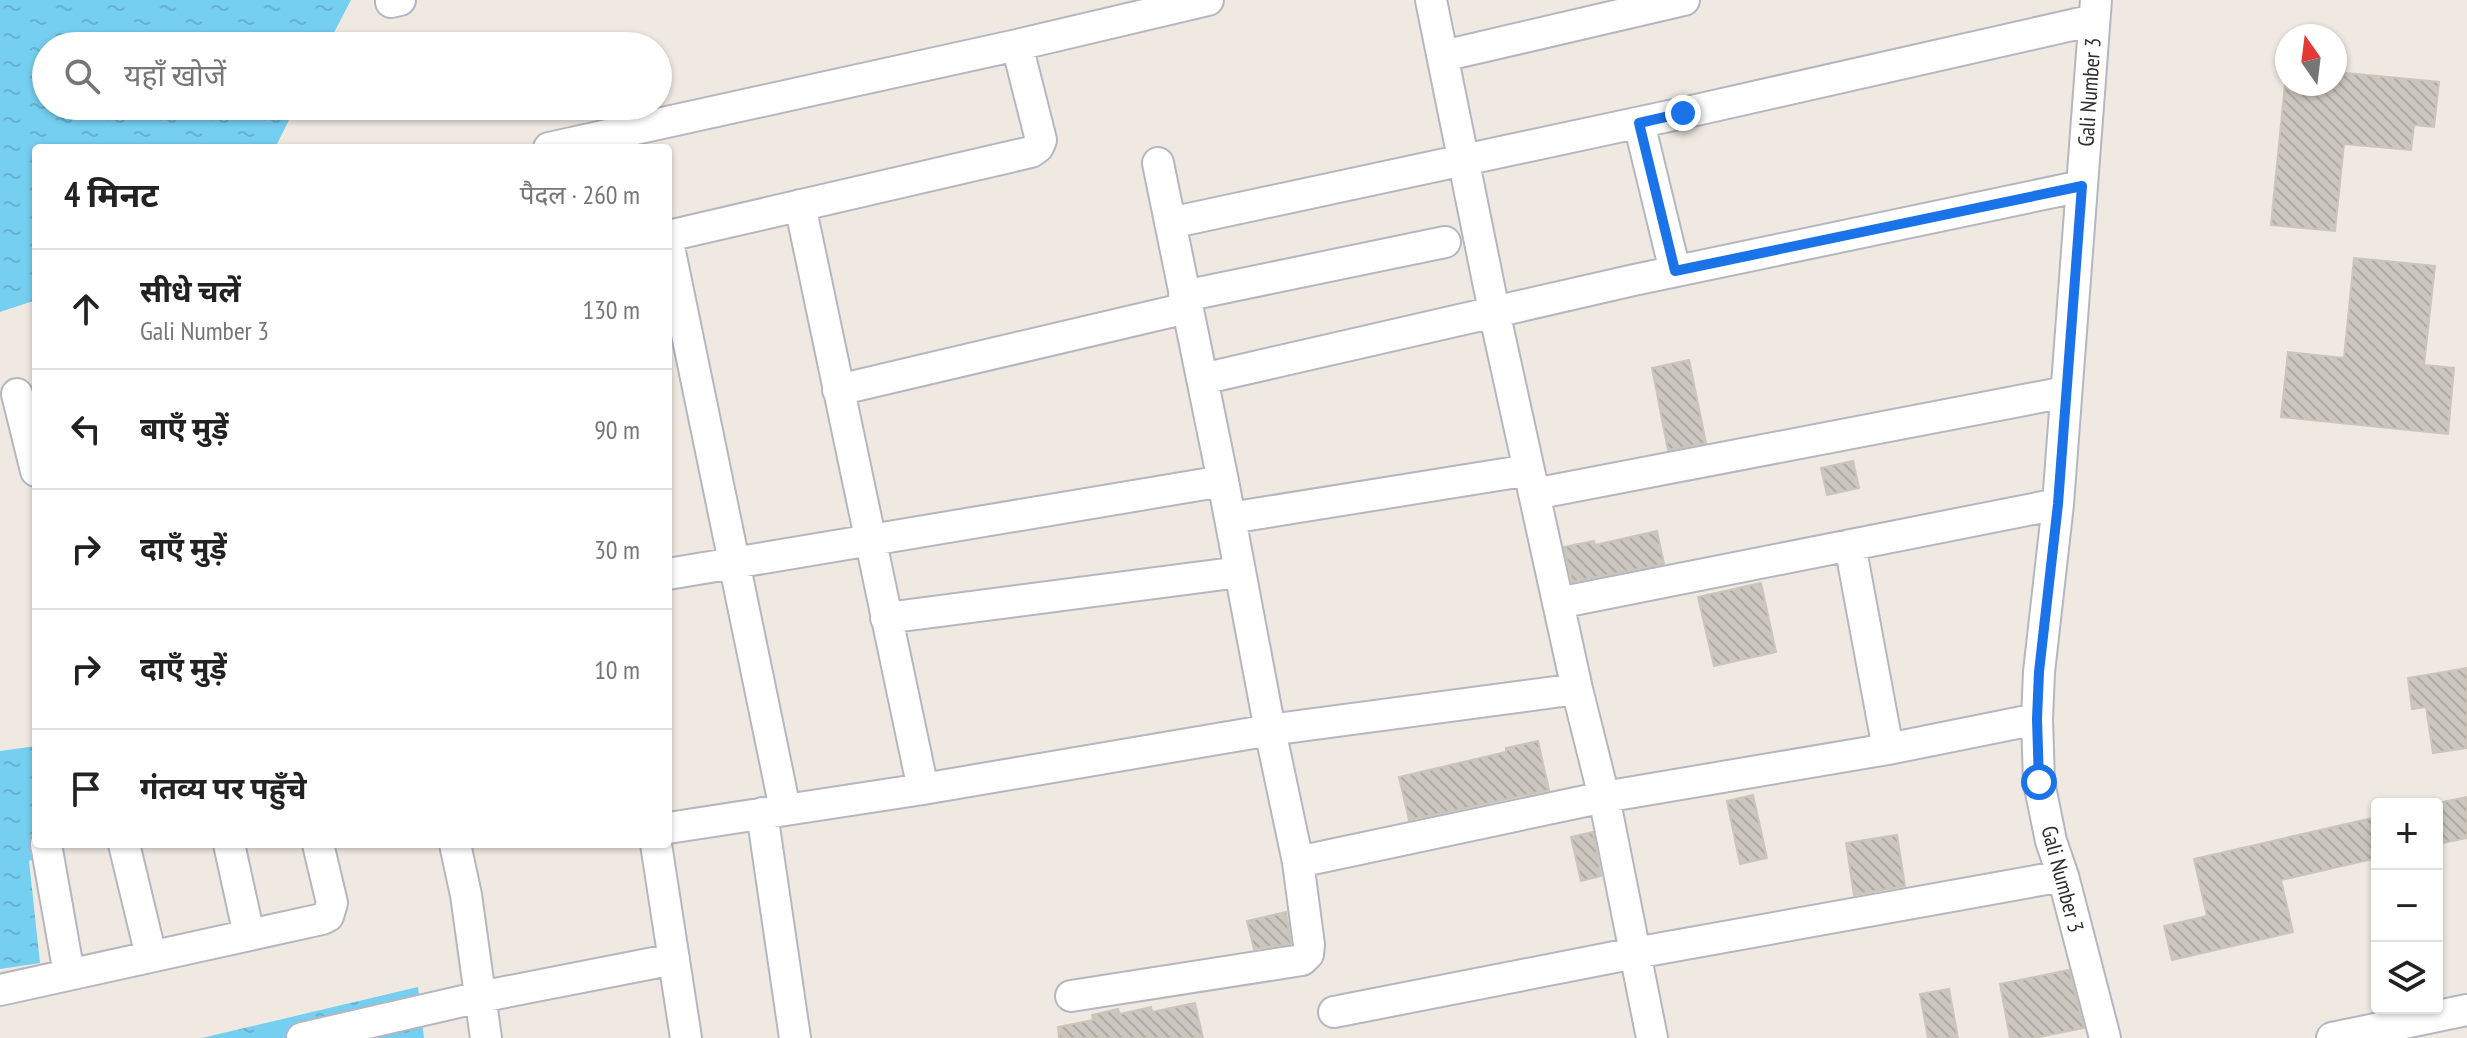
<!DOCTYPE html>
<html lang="hi">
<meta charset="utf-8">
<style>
:root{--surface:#fff;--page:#f2f2f2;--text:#222;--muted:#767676;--line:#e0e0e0}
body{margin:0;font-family:"PT Sans Narrow","Noto Sans Devanagari",sans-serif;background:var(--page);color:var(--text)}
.controls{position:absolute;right:24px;bottom:24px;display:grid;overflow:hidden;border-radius:8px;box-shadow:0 2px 6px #0004}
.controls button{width:72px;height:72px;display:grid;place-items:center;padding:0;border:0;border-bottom:2px solid var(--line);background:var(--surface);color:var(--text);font:40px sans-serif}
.compass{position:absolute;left:2275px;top:24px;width:72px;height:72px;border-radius:50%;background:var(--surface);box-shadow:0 2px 6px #0004;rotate:346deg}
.stop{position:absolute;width:24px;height:24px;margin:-18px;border:6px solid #1a73e8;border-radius:50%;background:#fff}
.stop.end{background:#1a73e8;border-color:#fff;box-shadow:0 2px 8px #0008}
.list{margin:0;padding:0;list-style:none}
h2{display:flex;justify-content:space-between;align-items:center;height:104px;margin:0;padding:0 32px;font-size:34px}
h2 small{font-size:26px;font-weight:400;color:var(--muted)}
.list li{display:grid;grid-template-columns:52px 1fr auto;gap:24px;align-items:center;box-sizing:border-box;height:120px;padding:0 32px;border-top:2px solid var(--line)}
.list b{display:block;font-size:30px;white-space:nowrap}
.list p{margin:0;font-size:26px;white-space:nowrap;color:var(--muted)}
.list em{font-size:26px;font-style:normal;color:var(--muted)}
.icon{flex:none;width:44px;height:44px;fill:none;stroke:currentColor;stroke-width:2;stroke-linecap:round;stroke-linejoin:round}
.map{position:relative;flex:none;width:2467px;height:1038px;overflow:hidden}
.search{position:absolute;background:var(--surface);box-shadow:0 2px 6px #0004;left:32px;top:32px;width:640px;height:88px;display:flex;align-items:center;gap:20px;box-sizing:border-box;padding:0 28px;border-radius:44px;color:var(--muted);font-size:30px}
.panel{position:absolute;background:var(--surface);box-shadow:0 2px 6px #0004;left:32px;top:144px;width:640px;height:704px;border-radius:8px}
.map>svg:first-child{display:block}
</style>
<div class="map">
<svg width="2467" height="1038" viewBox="0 0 2467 1038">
<defs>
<pattern id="water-ripples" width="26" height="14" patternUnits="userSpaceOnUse" patternTransform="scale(2)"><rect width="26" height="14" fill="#75cff0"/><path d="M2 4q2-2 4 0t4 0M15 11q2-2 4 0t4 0" fill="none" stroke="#66b2ce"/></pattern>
<pattern id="building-back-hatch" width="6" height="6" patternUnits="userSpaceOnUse" patternTransform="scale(2)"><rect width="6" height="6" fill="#cbc7bf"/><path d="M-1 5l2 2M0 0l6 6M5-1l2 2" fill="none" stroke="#afaba4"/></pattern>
</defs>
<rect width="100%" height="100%" fill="#efe9e1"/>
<path fill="url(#water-ripples)" d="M 0,0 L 351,0 L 327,46 L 46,46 L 46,106 L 296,106 L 275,148 L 36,148 L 36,300 L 0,312 Z
M 36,746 L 36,844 L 63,844 L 29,861 L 40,963 L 0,969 L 0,751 Z
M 418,987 L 424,1038 L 202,1038 Z"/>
<path fill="url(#building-back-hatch)" stroke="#cbc5ba" stroke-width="2" d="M 2335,72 L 2439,82 L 2434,127 L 2414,125 L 2411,150 L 2344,144 L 2335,231 L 2271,225 L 2285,84 L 2335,84 Z
M 2354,258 L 2435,266 L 2424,365 L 2454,368 L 2448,434 L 2281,417 L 2288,352 L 2344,358 Z
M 1689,360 L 1706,443 L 1668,450 L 1652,368 Z
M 1853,461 L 1859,488 L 1827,495 L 1821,468 Z
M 1657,531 L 1664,564 L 1572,582 L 1564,547 L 1594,541 L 1595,545 Z
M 1761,583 L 1776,652 L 1714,666 L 1698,597 Z
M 2467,668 L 2467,748 L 2433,753 L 2426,707 L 2412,709 L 2408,678 Z
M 1538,741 L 1549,790 L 1409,820 L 1399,777 L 1506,752 L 1506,748 Z
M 1753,795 L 1767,858 L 1740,864 L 1727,801 Z
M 2467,797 L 2467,838 L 2437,844 L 2437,803 Z
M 2377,817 L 2377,858 L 2281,880 L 2293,932 L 2172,960 L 2164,926 L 2207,916 L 2194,859 Z
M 1593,832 L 1601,876 L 1581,881 L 1571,837 Z
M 1897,835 L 1905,886 L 1854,895 L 1846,843 Z
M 1286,912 L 1291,944 L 1254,949 L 1247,921 Z
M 2069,970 L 2084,1028 L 2034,1038 L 2010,1038 L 2000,984 Z
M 1949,989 L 1958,1038 L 1928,1038 L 1920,994 Z
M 1195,1003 L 1203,1038 L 1059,1038 L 1058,1027 L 1093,1020 L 1092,1015 L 1118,1009 L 1120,1014 L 1151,1007 L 1152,1012 Z"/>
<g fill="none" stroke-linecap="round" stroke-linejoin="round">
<defs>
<path id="street" d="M 1431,0 L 1494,311 L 1577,689 L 1604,797 L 1652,1038
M 2096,0 L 2058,504 L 2039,672 L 2037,719 L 2039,782 L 2051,841 L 2063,876 L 2105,1038
M 391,2 L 400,0
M 1443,56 L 1684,0
M 1639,123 L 1675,271
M 549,148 L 1017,45 L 1208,0
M 800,205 L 923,789
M 1170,223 L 1683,113 L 2094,20
M 668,236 L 1031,152 L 1038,147 L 1041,140 L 1017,45
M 668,242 L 785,809
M 1184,296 L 1445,242
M 1202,379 L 1634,280 L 2082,186
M 838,390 L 1187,308
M 17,394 L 36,471
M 1534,494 L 2066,392
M 1230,518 L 1529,470
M 1850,545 L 1888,749
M 668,574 L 1223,481
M 1558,603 L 2058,504
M 886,618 L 1240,572
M 1577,689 L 1270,730 L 1298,862 L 1604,797 L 1888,749 L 2037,719
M 762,813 L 795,1038
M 668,828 L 923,789 L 1270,730 L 1223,481 L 1158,163
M 46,844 L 69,974
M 124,844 L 151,956
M 229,844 L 249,935
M 455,844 L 466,895 L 486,1038
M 656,844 L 686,1038
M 0,990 L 322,919 L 328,916 L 332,903 L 318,844
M 1071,996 L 1302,960 L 1308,954 L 1309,945 L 1298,862
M 1334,1012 L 1635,953 L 2063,876
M 302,1038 L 480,997 L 674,959
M 2332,1038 L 2467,1010"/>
</defs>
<use href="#street" stroke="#b4b7c1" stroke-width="34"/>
<use href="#street" stroke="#fff" stroke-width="30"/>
</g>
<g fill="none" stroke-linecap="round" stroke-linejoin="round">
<path stroke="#1a73e8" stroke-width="10" d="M 1683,113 L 1639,123 L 1675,271 L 2082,186 L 2058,504 L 2039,672 L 2037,719 L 2039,782"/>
</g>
<g text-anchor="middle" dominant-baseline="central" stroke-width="6" stroke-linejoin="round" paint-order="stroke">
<g font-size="22" fill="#2e2e2e" stroke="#fff">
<text transform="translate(2089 92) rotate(-86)">Gali Number 3</text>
<text transform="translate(2063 879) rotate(75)">Gali Number 3</text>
</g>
</g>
</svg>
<div class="controls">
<button>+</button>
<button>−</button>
<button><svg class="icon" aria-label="layers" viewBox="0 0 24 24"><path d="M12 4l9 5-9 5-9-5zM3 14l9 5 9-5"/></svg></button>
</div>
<svg class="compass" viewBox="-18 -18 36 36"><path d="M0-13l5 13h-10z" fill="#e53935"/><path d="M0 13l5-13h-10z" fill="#767676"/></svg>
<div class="stop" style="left:2039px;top:782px"></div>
<div class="stop end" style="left:1683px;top:113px"></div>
<div class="search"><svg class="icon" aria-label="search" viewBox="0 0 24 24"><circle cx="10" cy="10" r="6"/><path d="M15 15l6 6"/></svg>यहाँ खोजें</div>
<section class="panel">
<h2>4 मिनट<small>पैदल · 260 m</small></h2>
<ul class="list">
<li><svg class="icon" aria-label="ahead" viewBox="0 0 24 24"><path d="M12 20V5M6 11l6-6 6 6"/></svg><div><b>सीधे चलें</b><p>Gali Number 3</p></div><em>130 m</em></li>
<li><svg class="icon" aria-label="left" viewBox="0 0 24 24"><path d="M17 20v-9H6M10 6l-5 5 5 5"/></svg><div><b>बाएँ मुड़ें</b></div><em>90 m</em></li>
<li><svg class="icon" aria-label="right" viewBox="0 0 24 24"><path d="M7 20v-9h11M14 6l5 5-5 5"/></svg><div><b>दाएँ मुड़ें</b></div><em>30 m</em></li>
<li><svg class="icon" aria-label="right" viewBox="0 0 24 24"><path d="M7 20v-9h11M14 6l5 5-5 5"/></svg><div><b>दाएँ मुड़ें</b></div><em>10 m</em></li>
<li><svg class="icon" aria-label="arrive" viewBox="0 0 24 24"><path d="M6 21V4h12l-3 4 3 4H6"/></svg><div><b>गंतव्य पर पहुँचे</b></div></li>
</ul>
</section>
</div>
